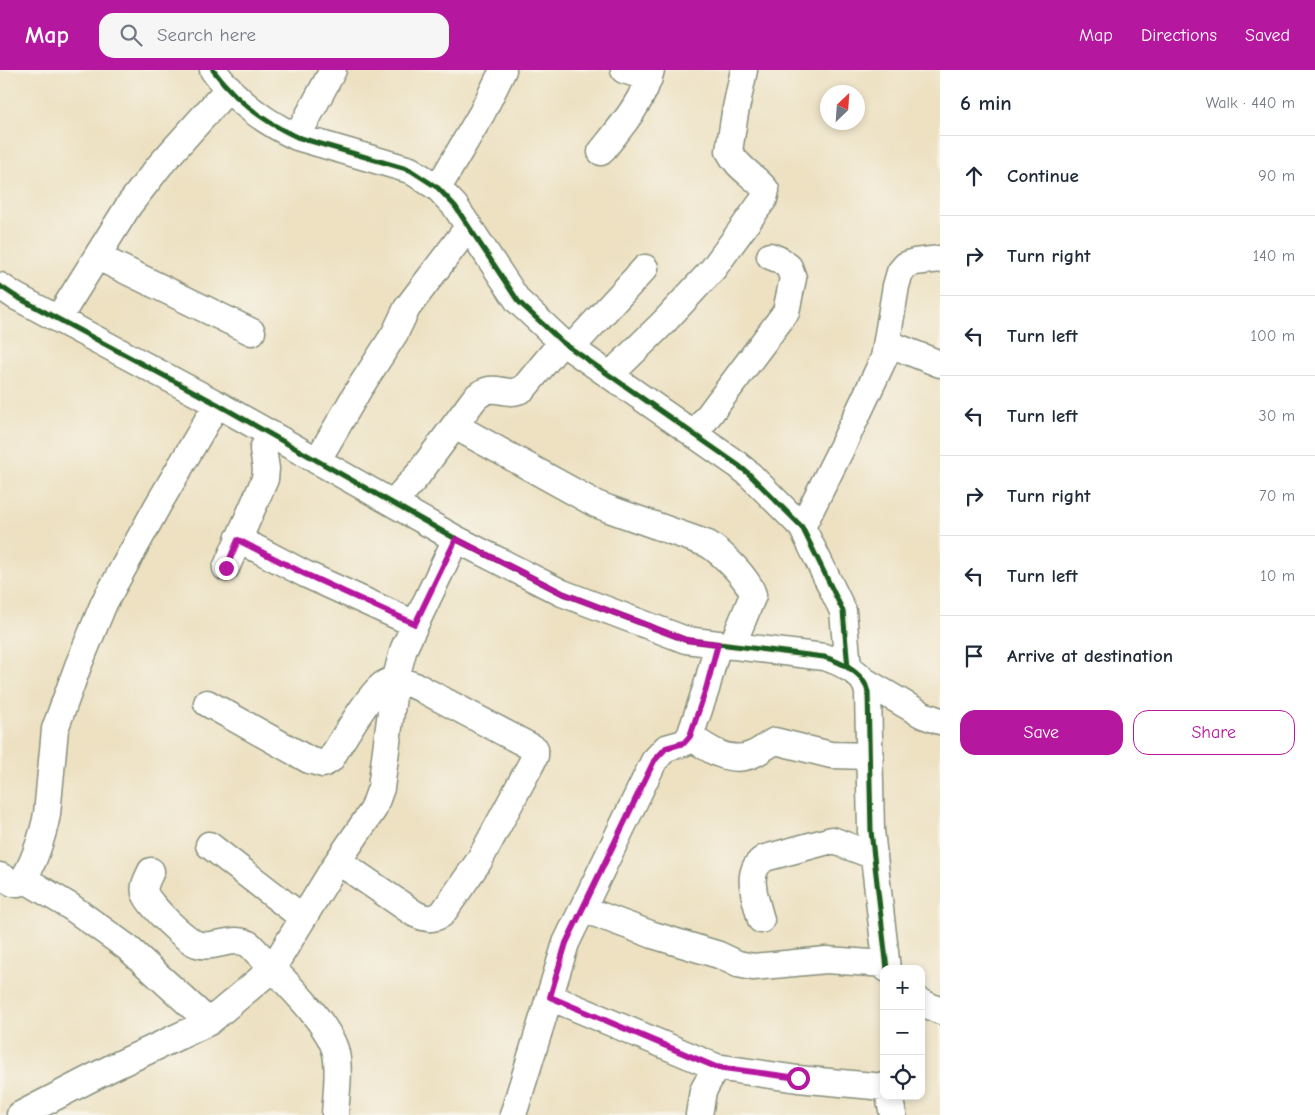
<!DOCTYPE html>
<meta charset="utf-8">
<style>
:root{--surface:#fff;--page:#f6f6f7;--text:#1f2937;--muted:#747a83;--line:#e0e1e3;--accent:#b5179e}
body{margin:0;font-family:"Comic Neue",sans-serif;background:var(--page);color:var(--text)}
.controls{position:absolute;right:15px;bottom:15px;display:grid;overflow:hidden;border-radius:10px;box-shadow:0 2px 8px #0003}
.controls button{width:45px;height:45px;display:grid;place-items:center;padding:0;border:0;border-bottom:1px solid var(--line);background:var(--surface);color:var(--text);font:25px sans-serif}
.compass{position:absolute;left:820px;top:15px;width:45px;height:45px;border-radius:50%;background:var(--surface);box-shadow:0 2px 8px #0003;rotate:25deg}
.stop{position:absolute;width:15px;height:15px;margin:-11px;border:4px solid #b5179e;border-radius:50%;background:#fff}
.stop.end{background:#b5179e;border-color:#fff;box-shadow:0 1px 5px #0008}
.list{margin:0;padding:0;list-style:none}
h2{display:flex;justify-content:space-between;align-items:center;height:65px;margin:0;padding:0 20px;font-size:21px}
h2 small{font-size:16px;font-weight:400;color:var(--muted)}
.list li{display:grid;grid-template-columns:32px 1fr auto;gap:15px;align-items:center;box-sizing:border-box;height:80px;padding:0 20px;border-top:1px solid var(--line)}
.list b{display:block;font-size:19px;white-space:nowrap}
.list em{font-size:16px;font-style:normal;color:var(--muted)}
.actions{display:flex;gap:10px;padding:15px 20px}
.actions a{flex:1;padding:11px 0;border:1px solid var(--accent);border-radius:15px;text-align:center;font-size:18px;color:var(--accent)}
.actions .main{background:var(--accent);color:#fff}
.icon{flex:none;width:28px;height:28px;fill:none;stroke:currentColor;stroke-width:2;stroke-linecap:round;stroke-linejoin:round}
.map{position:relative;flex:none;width:940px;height:1045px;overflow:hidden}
header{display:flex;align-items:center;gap:30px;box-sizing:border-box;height:70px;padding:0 25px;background:var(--accent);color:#fff}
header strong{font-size:24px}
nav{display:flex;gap:28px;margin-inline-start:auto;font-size:18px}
.search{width:350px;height:45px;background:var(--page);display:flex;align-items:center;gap:12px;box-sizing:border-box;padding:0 18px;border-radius:15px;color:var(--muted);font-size:19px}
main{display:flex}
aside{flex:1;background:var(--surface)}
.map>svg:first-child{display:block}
</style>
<header>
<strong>Map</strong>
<div class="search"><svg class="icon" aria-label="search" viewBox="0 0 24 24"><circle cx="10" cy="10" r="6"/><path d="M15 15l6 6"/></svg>Search here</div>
<nav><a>Map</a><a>Directions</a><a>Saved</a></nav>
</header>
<main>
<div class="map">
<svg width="940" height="1045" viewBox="0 0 940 1045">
<rect width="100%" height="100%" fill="#f7f3e8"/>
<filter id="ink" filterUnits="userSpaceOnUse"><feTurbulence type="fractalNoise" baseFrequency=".02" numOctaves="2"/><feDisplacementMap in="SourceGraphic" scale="10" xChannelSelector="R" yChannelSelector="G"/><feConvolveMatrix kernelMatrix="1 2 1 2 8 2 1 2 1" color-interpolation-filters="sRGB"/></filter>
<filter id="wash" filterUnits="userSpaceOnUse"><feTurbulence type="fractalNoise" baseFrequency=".0096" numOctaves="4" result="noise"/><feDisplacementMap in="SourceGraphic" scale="20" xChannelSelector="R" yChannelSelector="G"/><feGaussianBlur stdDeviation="1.12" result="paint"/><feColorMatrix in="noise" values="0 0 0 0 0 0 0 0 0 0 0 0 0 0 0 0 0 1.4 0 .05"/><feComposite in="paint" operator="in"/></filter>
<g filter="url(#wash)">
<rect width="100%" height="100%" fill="#ede1c2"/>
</g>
<g filter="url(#ink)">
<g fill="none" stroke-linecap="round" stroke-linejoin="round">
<defs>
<path id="minor" d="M 213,0 C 235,30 264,52 297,67 L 410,100 L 438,118 L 455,136 L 518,231 L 562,272 L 738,395 L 749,404 L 802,457 L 843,541 L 848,598
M 624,0 L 649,8
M 297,67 L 333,0
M 601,82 C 620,58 644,31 651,0
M 438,118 L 482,43 L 503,0
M 98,187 L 252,262
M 0,216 L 15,226 L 217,334 L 456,469 L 562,523 L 686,570 L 824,587 C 837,591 854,599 863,610 C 865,613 867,618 868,622 L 871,761 L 887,899
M 58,249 L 129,135 L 160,95 L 229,18
M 887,273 L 940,294
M 571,278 L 645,198
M 610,305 L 664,252 L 713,199 L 764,129 L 766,120 C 754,105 738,99 729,81 L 735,43 L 744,0
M 455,356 L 596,434 L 609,439 L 708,474 C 722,483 749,509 753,525 L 732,576
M 694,365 L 786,242 L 793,208 L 789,197 L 780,190 L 770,186
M 317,391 L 359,319 L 395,263 L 407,238 L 469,156
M 393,433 L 417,406 L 475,328 C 496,309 504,330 524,318 L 562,272
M 802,457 L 842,377 L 884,288 L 896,216 L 900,202 L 906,195 L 915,192 L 940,189
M 238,469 L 305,504 L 415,554
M 226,498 L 265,409 L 266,399 L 263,379 L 270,364
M 863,610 L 923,645 L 940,651
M 207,633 L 309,690 L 323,694 L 330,690 C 340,674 370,622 384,614 C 395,607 407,613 418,617 L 535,679 L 535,686 L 530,696 L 479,791 L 442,844 C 432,850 426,849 415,844 L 338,791
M 690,666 C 706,678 729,694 751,685 C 760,682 767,675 775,671 L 831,685 L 870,686
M 209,775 L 303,848
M 151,801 C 148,808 143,815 145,823 C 148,834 186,871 197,874 C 214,880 234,864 250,875 C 274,901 329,951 336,983 C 340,1002 336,1025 335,1045
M 0,806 L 13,813 L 19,813 C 32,802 44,761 47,744 L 55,659 L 78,596 L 104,533 L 158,435 L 217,334
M 24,809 L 71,837 L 128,878 L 209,952
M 583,839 L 653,865 L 719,885 L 738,894 L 753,897 L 826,890 L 886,894
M 761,850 C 756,829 743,801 765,788 L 832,770 L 874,786
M 550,927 L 716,997 L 798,1009 L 884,1017
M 921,932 L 940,941
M 889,1026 L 893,1045
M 20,1045 L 111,998 L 209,952 L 272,899 L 338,791 L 373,740 L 381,718 L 395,611 L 404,578 L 456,469
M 513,1045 L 566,873 L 654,691 L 666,678 L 684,673 L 690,666 L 706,619 L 718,574
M 699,1045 L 703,1021 L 716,997"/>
</defs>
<use href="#minor" stroke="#868f7b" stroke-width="29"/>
<use href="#minor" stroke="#fff" stroke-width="26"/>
<defs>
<path id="cycleway" d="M 213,0 C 235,30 264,52 297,67 L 410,100 L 438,118 L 455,136 L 518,231 L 562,272 L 738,395 L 749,404 L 802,457 L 843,541 L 848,598
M 0,216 L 15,226 L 217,334 L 456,469 L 562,523 L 686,570 L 824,587 C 837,591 854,599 863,610 C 865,613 867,618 868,622 L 871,761 L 887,899"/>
</defs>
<use href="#cycleway" stroke="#f7f3e8" stroke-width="8"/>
<use href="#cycleway" stroke="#1b5e20" stroke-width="5"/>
</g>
</g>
<g fill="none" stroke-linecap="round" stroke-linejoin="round" filter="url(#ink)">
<path stroke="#b5179e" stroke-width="6" d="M 226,498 L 238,470 L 305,504 L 415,554 L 456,469 L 562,523 L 686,570 L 718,574 L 706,619 L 690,666 L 684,673 L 666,678 L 654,691 L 566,873 L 550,927 L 716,997 L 798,1008"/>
</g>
</svg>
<div class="controls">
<button>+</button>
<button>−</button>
<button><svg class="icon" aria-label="locate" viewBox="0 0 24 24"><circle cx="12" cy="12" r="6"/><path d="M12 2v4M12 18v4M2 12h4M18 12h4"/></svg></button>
</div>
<svg class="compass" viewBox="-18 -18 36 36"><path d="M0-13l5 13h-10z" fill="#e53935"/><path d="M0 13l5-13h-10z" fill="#747a83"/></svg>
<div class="stop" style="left:798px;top:1008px"></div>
<div class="stop end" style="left:226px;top:498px"></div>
</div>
<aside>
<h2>6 min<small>Walk · 440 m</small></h2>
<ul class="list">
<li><svg class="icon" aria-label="ahead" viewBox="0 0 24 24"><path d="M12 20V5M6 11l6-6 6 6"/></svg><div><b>Continue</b></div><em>90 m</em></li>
<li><svg class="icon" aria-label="right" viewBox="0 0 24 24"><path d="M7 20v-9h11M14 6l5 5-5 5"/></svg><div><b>Turn right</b></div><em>140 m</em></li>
<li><svg class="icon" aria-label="left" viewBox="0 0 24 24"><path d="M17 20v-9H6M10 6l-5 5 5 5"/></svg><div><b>Turn left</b></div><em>100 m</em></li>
<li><svg class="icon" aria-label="left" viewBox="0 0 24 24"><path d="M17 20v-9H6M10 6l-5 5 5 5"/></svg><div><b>Turn left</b></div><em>30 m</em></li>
<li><svg class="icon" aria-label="right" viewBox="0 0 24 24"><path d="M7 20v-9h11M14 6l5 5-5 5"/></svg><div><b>Turn right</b></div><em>70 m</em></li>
<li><svg class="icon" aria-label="left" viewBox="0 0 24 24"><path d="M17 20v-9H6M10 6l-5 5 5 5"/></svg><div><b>Turn left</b></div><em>10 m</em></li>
<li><svg class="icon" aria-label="arrive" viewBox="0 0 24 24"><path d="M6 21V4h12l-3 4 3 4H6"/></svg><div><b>Arrive at destination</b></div></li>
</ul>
<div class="actions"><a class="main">Save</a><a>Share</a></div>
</aside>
</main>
